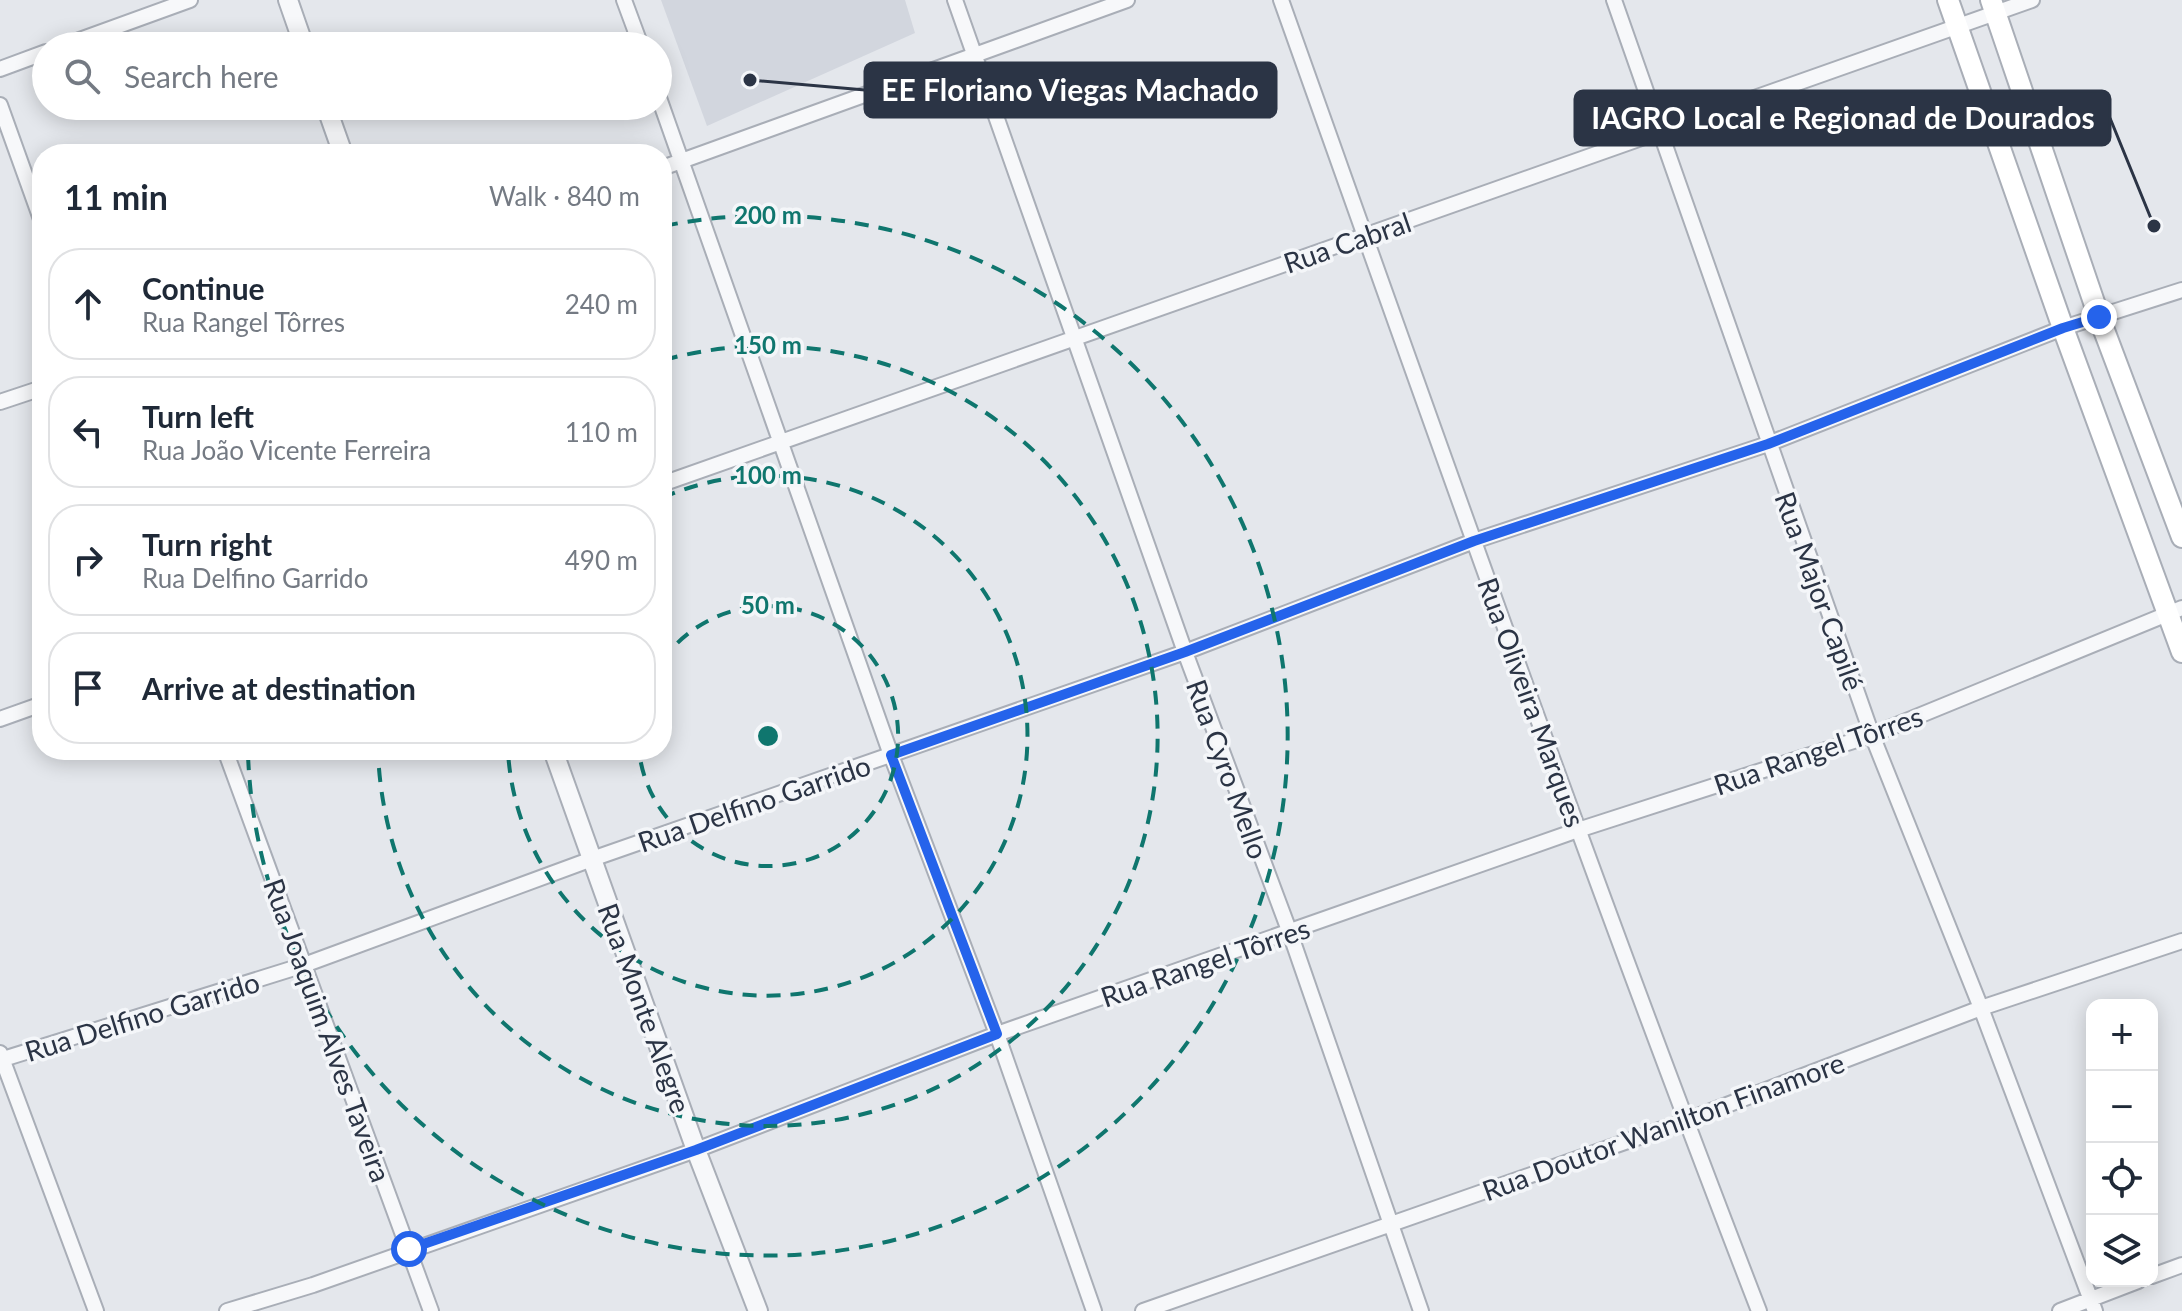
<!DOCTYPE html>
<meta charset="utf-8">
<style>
:root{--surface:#fff;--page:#f6f6f7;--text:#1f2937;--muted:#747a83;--line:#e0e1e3}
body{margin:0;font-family:Lato,sans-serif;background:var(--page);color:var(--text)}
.controls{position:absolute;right:24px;bottom:24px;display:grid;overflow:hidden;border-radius:16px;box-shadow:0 4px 20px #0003}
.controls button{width:72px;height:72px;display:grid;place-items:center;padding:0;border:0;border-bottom:2px solid var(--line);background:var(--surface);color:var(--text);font:40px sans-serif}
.stop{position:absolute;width:24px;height:24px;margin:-18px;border:6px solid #2563eb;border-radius:50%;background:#fff}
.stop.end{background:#2563eb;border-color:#fff;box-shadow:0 2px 8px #0008}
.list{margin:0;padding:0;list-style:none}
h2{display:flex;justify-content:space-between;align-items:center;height:104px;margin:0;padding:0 32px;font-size:34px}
h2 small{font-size:26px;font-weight:400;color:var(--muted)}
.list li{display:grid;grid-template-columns:52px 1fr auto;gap:24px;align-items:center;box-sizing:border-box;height:112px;margin:0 16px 16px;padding:0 16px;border:2px solid var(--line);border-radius:32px}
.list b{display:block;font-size:30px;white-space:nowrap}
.list p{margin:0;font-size:26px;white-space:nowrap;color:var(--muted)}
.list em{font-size:26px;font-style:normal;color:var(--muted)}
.icon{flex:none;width:44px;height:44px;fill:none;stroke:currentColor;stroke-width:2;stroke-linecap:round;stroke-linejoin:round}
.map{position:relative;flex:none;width:2182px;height:1311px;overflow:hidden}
.search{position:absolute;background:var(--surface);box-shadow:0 4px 20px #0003;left:32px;top:32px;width:640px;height:88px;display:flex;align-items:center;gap:20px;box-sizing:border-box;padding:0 28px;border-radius:44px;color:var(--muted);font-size:30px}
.panel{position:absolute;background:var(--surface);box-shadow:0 4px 20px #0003;left:32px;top:144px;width:640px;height:616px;border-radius:32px}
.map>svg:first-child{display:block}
</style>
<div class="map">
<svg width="2182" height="1311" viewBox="0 0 2182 1311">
<rect width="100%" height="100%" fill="#e4e7ec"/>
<path fill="#d2d6de" d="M 661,0 L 905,0 L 915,33 L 707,126 Z"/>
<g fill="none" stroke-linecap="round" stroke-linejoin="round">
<defs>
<path id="minor" d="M 624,0 L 641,46
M 955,0 L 1185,652 L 1290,933 L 1421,1311
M 1281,0 C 1437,438 1591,877 1759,1311
M 1614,0 L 1872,735 L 1981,1008 L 2095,1311
M 63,46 L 190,0
M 0,69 L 46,52
M 658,95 L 891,755 L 997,1034 L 1094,1311
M 0,105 L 42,222
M 662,168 L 1127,0
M 0,402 L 42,388
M 662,484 L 2032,0
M 0,719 L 42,704
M 225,750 L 431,1311
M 0,1053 L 96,1311
M 0,1060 L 304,965 L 592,859 L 1185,652 L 1474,541 L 1768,444 L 2063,328 L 2182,290
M 2152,1276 L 2182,1265
M 227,1311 L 313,1285 L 696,1150 L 997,1034 L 1578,830 L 1872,735 L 2182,608
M 1143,1311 L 1685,1121 L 1981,1008 L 2182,941
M 2060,1311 L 2138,1281"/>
<path id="tertiary" d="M 288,0 L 304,46
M 326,106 L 343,154
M 553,750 L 696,1150 L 758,1311"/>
<path id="secondary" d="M 1948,0 L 2063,328 L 2182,652
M 1991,0 L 2099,317 L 2182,537"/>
</defs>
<use href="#minor" stroke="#a9aeb7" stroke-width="18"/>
<use href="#tertiary" stroke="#a9aeb7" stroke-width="22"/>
<use href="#secondary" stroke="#a9aeb7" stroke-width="24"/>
<use href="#minor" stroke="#f7f8fa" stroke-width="14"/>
<use href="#tertiary" stroke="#f7f8fa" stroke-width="18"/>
<use href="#secondary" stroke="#fff" stroke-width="20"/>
</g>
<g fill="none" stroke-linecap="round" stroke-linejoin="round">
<path stroke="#2563eb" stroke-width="10" d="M 409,1249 L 696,1150 L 997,1034 L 891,755 L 1185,652 L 1474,541 L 1768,444 L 2063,328 L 2099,317"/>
</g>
<g fill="none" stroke="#0f766e" stroke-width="4" stroke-dasharray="14 10">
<path d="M662 661A130 130 0 1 1 639 751"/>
<path d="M662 498A260 260 0 1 1 508 752"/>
<path d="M664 360A390 390 0 1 1 378 753"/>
<path d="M664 226A520 520 0 1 1 248 754"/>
</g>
<g text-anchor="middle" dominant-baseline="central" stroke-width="7" stroke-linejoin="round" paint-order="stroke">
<g font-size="28" fill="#2b3445" stroke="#f4f6f9">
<text transform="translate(1347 242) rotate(-19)">Rua Cabral</text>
<text transform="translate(1820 591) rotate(70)">Rua Major Capilé</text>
<text transform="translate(1532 702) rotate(70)">Rua Oliveira Marques</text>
<text transform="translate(1818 750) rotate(-19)">Rua Rangel Tôrres</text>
<text transform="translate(1228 769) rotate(70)">Rua Cyro Mello</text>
<text transform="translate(754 803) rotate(-19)">Rua Delfino Garrido</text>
<text transform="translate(1205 962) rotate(-19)">Rua Rangel Tôrres</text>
<text transform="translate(645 1008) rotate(70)">Rua Monte Alegre</text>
<text transform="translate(142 1016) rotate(-17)">Rua Delfino Garrido</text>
<text transform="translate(328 1030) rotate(70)">Rua Joaquim Alves Taveira</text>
<text transform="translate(1663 1126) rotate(-20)">Rua Doutor Wanilton Finamore</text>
</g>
</g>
<circle cx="768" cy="736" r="12" fill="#0f766e" stroke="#f4f6f9" stroke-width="4"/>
<g font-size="24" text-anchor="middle" font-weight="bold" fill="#0f766e" stroke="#f4f6f9" stroke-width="7" stroke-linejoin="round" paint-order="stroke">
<text x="768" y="224">200 m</text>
<text x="768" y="354">150 m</text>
<text x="768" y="484">100 m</text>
<text x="768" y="614">50 m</text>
</g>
<path fill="none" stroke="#2b3445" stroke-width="3" d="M750 80L865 90M2154 226L2110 118"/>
<g fill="#2b3445" stroke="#f4f6f9" stroke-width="3">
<circle cx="750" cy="80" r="8"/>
<circle cx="2154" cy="226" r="8"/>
</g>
<g fill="#2b3445" stroke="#2b3445" stroke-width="3">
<rect x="865" y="63" width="411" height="54" rx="8"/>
<rect x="1575" y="91" width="535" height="54" rx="8"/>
</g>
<g font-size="30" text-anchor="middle" font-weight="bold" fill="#fff">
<text x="1070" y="101">EE Floriano Viegas Machado</text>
<text x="1843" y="129">IAGRO Local e Regionad de Dourados</text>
</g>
</svg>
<div class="controls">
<button>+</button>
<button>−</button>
<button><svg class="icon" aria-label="locate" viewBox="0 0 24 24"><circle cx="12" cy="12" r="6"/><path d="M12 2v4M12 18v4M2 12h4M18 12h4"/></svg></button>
<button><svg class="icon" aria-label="layers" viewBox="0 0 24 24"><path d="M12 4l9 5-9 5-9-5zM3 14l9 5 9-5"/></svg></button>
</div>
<div class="stop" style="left:409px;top:1249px"></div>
<div class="stop end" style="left:2099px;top:317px"></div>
<div class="search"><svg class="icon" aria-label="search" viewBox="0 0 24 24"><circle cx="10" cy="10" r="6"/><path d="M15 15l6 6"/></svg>Search here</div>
<section class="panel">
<h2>11 min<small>Walk · 840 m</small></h2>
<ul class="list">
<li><svg class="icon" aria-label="ahead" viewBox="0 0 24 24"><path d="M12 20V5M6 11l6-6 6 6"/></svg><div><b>Continue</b><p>Rua Rangel Tôrres</p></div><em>240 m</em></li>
<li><svg class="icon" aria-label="left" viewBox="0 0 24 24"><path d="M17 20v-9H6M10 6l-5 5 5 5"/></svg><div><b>Turn left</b><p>Rua João Vicente Ferreira</p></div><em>110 m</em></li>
<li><svg class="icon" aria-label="right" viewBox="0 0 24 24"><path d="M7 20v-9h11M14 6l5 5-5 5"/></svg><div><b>Turn right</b><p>Rua Delfino Garrido</p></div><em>490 m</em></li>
<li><svg class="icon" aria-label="arrive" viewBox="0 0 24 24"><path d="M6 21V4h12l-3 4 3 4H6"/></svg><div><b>Arrive at destination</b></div></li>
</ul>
</section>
</div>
